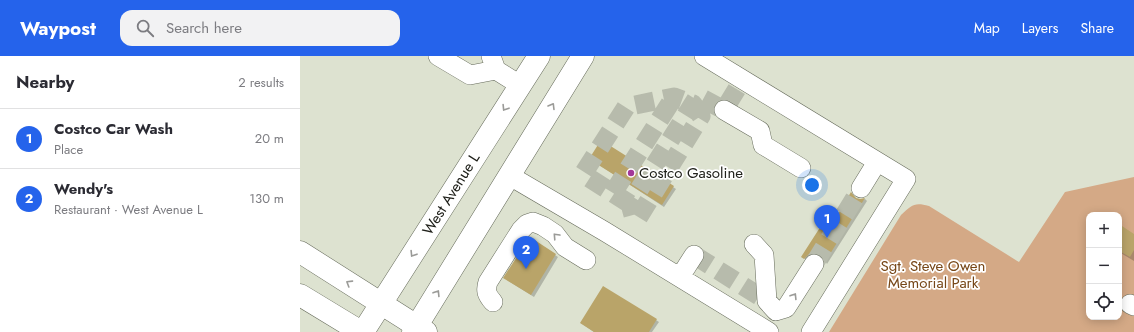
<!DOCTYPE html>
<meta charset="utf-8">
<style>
:root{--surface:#fff;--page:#f2f2f3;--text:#2b2b33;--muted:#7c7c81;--line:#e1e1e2;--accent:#2563eb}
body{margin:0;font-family:Jost,sans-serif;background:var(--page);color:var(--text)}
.controls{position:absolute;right:12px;bottom:12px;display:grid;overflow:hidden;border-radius:8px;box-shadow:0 2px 10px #0003}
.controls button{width:36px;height:36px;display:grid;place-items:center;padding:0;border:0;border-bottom:1px solid var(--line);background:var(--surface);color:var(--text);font:20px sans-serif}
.you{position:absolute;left:512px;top:129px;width:14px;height:14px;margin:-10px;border:3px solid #fff;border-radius:50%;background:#1a73e8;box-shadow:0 0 0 6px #1a73e833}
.badge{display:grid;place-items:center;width:26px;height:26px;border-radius:50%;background:var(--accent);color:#fff;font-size:13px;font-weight:700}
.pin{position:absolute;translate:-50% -33px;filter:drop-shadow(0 1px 2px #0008)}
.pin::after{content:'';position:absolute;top:21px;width:14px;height:12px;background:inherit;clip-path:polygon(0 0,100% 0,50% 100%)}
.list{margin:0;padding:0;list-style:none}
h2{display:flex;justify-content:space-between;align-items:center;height:52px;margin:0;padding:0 16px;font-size:17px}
h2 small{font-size:13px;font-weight:400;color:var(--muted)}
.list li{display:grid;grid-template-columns:26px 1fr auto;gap:12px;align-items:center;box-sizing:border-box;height:60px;padding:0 16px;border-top:1px solid var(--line)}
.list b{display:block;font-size:15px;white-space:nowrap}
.list p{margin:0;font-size:13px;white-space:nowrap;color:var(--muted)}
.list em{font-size:13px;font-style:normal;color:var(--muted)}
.icon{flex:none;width:22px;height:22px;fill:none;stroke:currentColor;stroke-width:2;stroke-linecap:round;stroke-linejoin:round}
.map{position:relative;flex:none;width:834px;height:276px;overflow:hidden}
header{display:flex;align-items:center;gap:24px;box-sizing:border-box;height:56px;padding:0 20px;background:var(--accent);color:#fff}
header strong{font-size:19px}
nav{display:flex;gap:22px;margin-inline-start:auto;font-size:14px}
.search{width:280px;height:36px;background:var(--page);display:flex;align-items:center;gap:10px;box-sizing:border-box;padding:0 14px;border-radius:12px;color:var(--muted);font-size:15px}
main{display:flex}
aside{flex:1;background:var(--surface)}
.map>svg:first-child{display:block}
</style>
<header>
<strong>Waypost</strong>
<div class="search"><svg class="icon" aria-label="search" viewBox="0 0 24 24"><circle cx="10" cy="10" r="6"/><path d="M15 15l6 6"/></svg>Search here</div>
<nav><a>Map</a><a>Layers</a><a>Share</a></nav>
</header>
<main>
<aside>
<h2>Nearby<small>2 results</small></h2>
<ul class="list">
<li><span class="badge">1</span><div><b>Costco Car Wash</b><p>Place</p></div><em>20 m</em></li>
<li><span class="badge">2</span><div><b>Wendy's</b><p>Restaurant · West Avenue L</p></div><em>130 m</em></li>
</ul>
</aside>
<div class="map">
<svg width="834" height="276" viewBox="0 0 834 276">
<rect width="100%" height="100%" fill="#dde2d0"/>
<path fill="#d4a986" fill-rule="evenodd" d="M 834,121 L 834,276 L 529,276 L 601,159 C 612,149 614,146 629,150 L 719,206 L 765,136 ZM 789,159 L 819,159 L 819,261 L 789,261 Z"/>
<path fill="#0003" d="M 290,103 L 373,131 L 376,133 L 364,151 Z
M 556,143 L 560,144 L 565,143 L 567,145 L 527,208 L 523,201 L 518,199 L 511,201 L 507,205 L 503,201 Z
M 819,175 L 834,179 L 834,205 L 819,196 Z
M 230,182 L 258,201 L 234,241 L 207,224 Z
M 356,264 L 359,266 L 352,276 L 294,276 L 281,267 Z"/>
<path fill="#b9a469" d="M 301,84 L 374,130 L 362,149 L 289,103 Z
M 551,136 L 556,142 L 560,143 L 565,142 L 525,206 L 524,203 L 520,199 L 515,197 L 509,198 L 504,203 L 501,201 L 528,159 L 535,163 Z
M 819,168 L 834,178 L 834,194 L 830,201 L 819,195 Z
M 230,181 L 256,198 L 231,239 L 203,222 Z
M 303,230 L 357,263 L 349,276 L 294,276 L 280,267 Z"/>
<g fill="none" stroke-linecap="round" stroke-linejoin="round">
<path stroke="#b7bbac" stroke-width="19" stroke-dasharray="19 10" stroke-linecap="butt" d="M 313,137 L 374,41
M 330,148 L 283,118 L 326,51 L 374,41 L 393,48 L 401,60 L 335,167
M 333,159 L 330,148 L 398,40 L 424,54 L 443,23
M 394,199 L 467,245
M 514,208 L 561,132"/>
<defs>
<path id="minor" d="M 138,0 L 170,19 L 196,14
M 191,0 L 196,14 L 220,29
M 404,0 L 606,123 L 511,276
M 424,54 L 460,75 L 463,89 L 501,112
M 210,120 L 304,175 L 469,276
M 561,132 L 577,106
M 454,188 L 464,199 L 467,245 L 476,255 L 486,252 L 514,208
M 380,221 L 394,199
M 193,246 C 187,239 185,235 188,226 L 221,174 L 227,168 L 233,166 L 243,170 L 255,178 L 265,191 L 286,204
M 830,248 L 834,250"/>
<path id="major" d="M 0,196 L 126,276
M 0,239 L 61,276
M 63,276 L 239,0
M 113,276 L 283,0"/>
</defs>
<use href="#minor" stroke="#666b5b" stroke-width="20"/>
<use href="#major" stroke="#666b5b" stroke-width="23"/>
<use href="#minor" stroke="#fff" stroke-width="19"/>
<use href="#major" stroke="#fff" stroke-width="22"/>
</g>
<defs><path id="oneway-chevron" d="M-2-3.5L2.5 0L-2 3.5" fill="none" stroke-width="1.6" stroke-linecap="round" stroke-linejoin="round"/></defs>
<g stroke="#9b9b98">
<use href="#oneway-chevron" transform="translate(252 50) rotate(-59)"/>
<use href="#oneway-chevron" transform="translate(205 52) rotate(122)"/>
<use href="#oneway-chevron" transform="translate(256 180) rotate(-133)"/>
<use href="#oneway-chevron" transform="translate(113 198) rotate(122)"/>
<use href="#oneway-chevron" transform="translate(49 227) rotate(-148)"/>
<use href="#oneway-chevron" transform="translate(137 237) rotate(-58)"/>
<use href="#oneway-chevron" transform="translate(494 240) rotate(-58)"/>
</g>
<circle fill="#a33899" stroke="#fff" stroke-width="1.5" cx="331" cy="117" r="4"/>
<g text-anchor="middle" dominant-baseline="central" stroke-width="3.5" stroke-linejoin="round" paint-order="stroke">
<g font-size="15" fill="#20211b" stroke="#fff" text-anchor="start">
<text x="339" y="117">Costco Gasoline</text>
</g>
<g font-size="15" fill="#20211b" stroke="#fff">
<text transform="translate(151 138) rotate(-58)">West Avenue L</text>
</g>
<g font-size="15" fill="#774718" stroke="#fff">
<text x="633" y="210">Sgt. Steve Owen<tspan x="633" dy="17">Memorial Park</tspan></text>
</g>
</g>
</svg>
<div class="controls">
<button>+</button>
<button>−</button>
<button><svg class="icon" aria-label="locate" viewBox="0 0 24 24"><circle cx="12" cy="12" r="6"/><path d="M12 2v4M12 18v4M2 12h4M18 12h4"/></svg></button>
</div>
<div class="you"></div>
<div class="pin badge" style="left:527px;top:182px">1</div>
<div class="pin badge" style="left:226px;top:213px">2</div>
</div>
</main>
